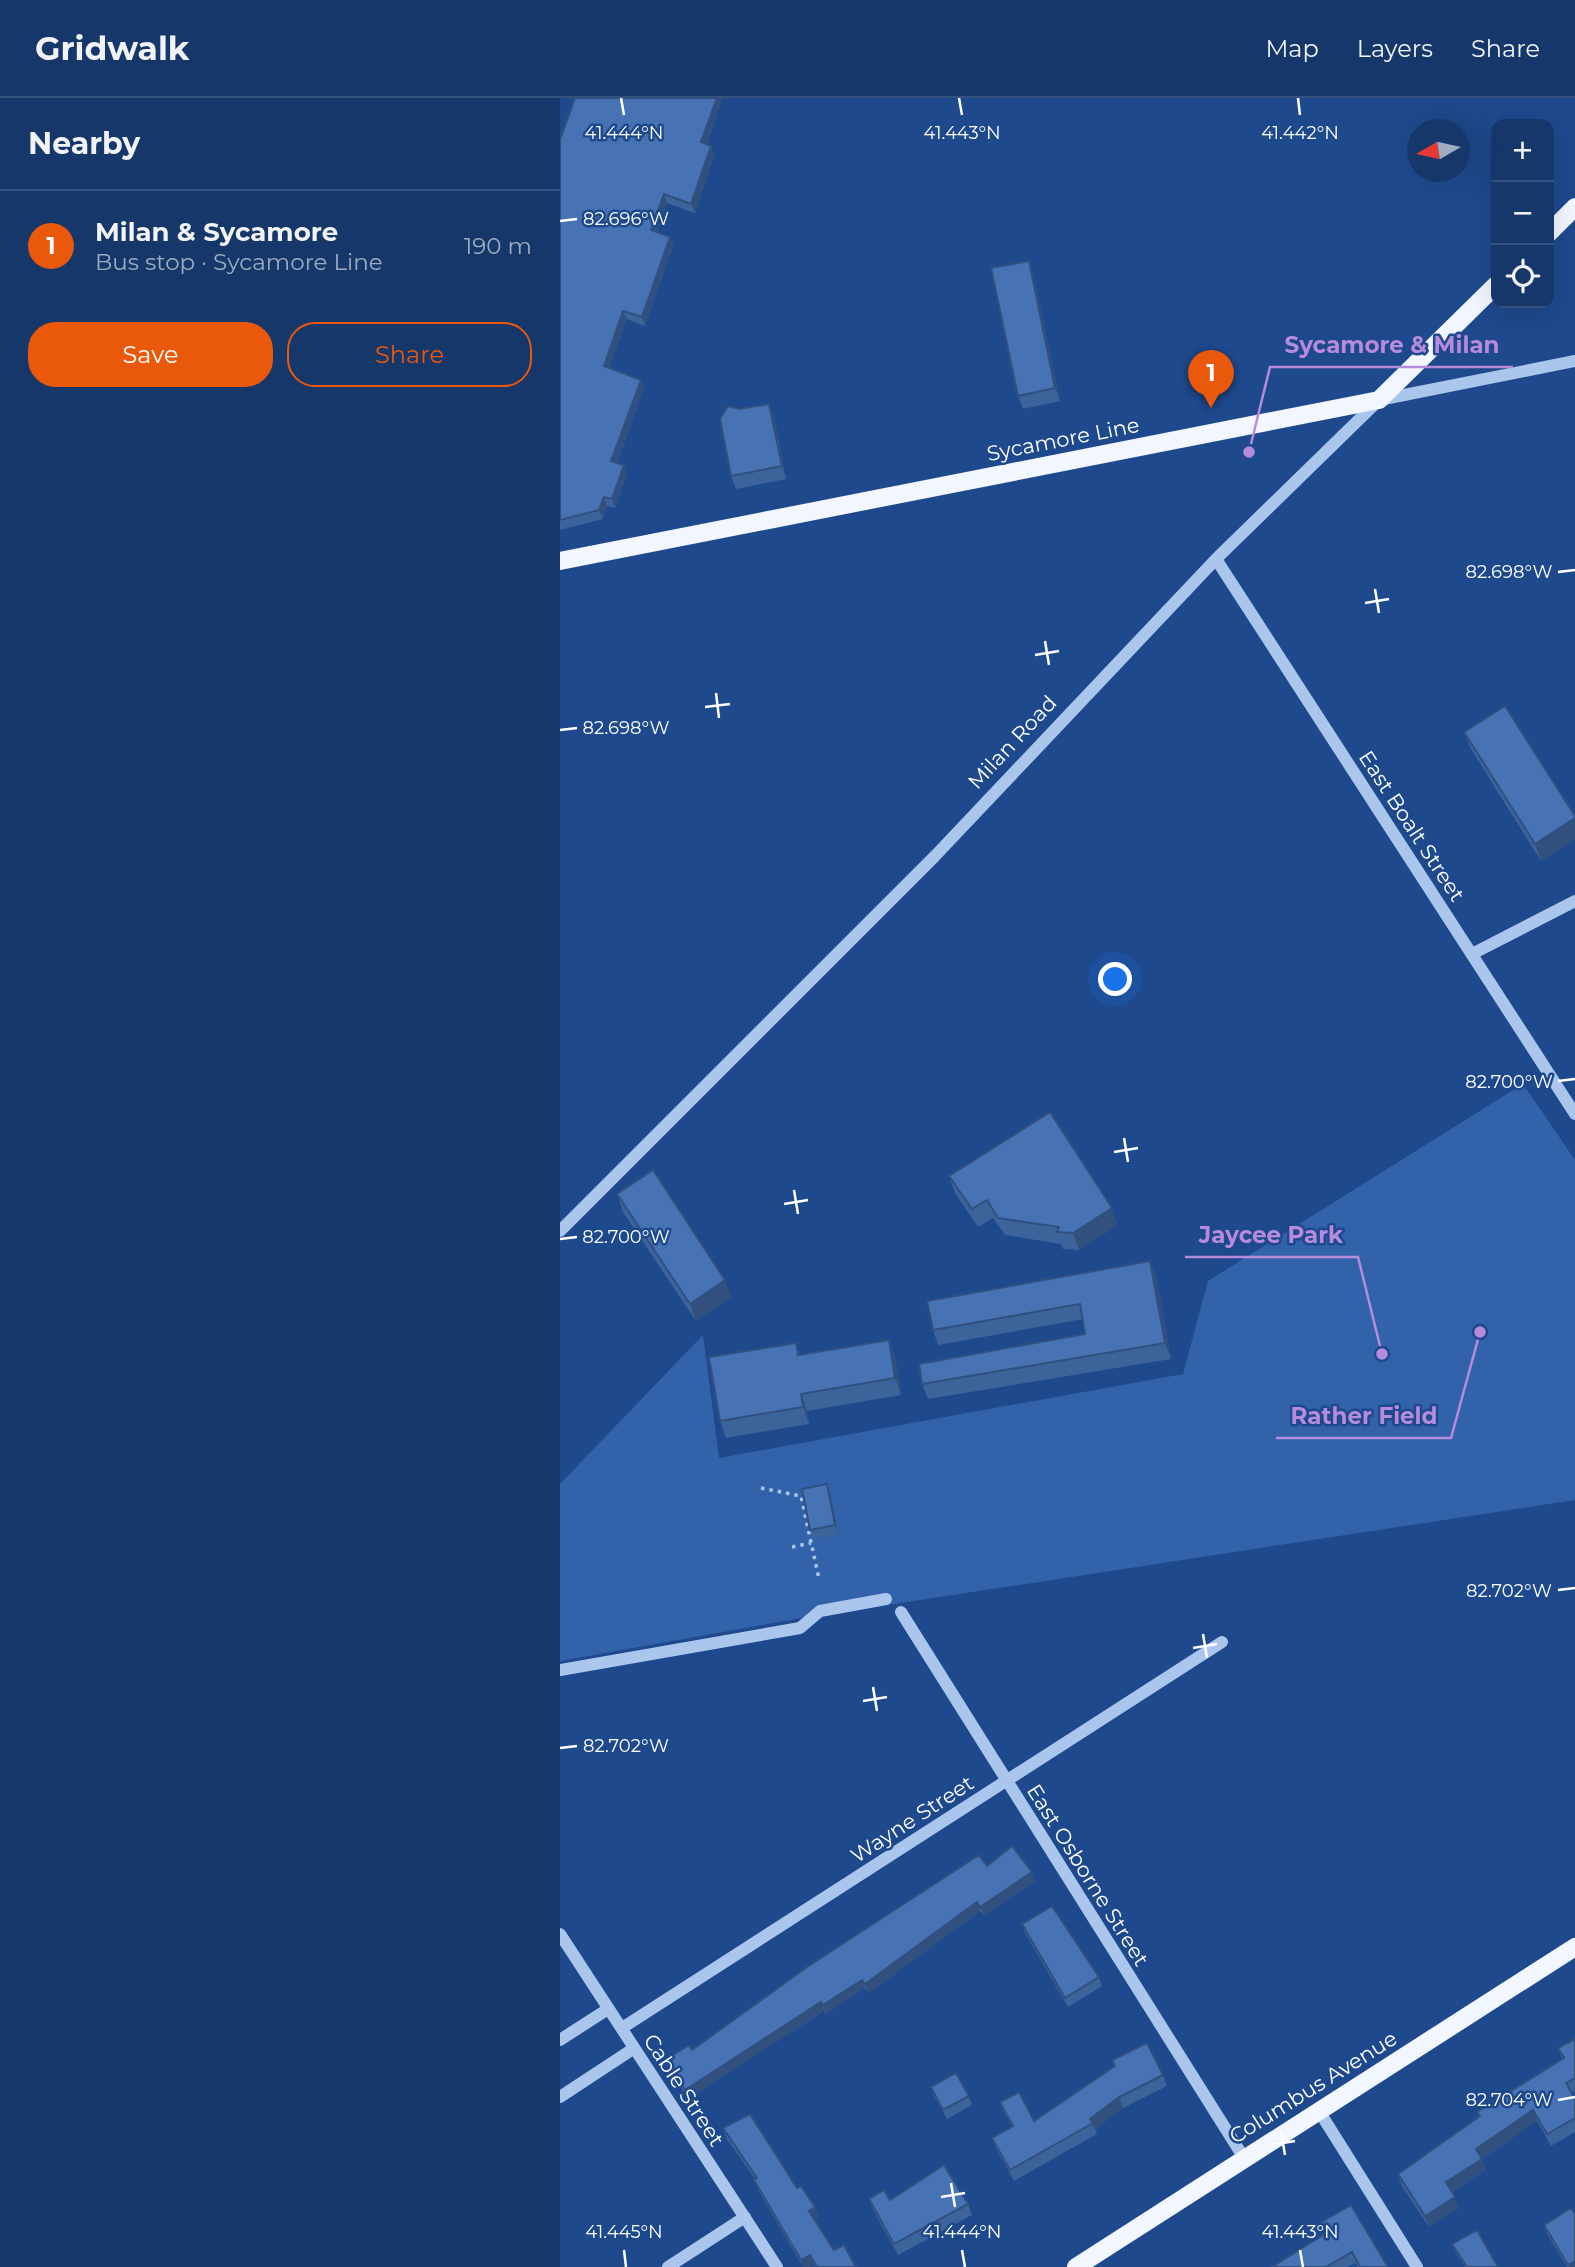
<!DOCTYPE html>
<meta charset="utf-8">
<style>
:root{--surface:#16376a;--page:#234272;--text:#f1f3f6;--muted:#9eacc1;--line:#35517e;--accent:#ea580c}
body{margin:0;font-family:Montserrat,sans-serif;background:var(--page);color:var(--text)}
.controls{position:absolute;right:21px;top:21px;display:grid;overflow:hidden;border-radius:14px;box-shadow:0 7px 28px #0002}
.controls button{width:63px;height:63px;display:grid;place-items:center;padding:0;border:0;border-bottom:2px solid var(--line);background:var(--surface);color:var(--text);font:35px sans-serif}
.compass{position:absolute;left:847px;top:21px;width:63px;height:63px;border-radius:50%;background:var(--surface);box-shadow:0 7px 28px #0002;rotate:261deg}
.you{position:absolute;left:556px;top:882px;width:24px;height:24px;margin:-18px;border:5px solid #fff;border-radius:50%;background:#1a73e8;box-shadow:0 0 0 10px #1a73e833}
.badge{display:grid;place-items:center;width:46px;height:46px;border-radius:50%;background:var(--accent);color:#fff;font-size:23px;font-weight:700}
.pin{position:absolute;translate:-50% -58px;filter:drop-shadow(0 2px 4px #0008)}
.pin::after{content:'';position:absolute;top:37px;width:24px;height:21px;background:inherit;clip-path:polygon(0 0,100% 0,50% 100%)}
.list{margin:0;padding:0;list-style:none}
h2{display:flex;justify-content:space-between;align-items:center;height:91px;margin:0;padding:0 28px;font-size:30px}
h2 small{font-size:23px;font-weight:400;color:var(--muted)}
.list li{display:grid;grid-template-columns:46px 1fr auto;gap:21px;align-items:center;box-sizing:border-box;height:112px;padding:0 28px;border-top:2px solid var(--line)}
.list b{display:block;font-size:26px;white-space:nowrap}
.list p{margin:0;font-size:23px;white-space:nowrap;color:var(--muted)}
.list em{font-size:23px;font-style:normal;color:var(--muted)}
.actions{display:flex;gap:14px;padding:21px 28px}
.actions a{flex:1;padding:16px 0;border:2px solid var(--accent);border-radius:28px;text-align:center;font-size:24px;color:var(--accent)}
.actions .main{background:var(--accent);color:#fff}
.icon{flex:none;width:38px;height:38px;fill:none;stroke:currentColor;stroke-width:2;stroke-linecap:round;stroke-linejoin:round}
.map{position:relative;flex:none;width:1015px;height:2169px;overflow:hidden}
header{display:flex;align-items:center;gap:42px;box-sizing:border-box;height:98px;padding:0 35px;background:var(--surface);border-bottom:2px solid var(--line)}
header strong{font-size:33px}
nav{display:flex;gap:38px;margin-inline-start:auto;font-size:24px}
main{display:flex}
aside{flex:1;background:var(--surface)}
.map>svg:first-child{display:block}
</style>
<header>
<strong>Gridwalk</strong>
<nav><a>Map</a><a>Layers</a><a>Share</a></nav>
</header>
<main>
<aside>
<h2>Nearby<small></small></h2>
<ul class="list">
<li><span class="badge">1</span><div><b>Milan &amp; Sycamore</b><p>Bus stop · Sycamore Line</p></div><em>190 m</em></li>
</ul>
<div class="actions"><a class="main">Save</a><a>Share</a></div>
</aside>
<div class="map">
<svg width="1015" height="2169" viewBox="0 0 1015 2169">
<rect width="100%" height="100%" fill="#1e498d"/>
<path fill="#3263aa" d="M 963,986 L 1015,1062 L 1015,1402 L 236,1521 L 0,1563 L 0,1386 L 143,1237 L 159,1360 L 623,1276 L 648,1183 Z"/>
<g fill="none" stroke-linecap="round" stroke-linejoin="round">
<path stroke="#abc6ec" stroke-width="3.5" stroke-dasharray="3.5 5" stroke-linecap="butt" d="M 201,1390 L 241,1398 L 259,1481
M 232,1449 L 251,1445"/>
<path stroke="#abc6ec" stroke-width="12" d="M 656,461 L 1015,1016
M 912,856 L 1015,803
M 0,1133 L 375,758 L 656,461 L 819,302 L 1015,263
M 341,1514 L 684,2060
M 0,1572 L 240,1530 L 260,1513 L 326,1501
M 0,1836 L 217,2169
M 62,1930 L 662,1544
M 0,1942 L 48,1911
M 0,1999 L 73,1951
M 759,2013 L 857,2169
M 108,2169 L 185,2119"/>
<path stroke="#f1f6ff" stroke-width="18" d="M 989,135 L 1015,109
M 0,463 L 819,302 L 936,187
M 516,2169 L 1015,1849"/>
</g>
<path fill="#3d639b" d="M 0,42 L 147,46 L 151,48 L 154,57 L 135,115 L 107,105 L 97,134 L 110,139 L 113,148 L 85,228 L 67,221 L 49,270 L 81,282 L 84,290 L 57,365 L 67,376 L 55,410 L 47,408 L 43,421 L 0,432 Z
M 469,163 L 473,176 L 500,303 L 463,311 L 458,298 Z
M 179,311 L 214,319 L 226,381 L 176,391 L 171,378 Z
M 904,634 L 1015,718 L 1015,741 L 981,763 L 911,651 Z
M 389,1078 L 558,1127 L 519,1152 L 503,1151 L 501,1146 L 445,1137 L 433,1120 L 418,1129 L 395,1095 Z
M 57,1096 L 172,1199 L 136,1223 L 63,1114 Z
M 590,1163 L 596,1178 L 611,1261 L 368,1301 L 362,1286 L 525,1236 L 523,1221 L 378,1247 L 373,1232 Z
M 236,1245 L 240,1257 L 335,1259 L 341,1297 L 247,1313 L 249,1326 L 166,1340 L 160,1323 Z
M 267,1386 L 270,1395 L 278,1436 L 253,1441 L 250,1432 Z
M 427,1768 L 475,1783 L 424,1818 L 420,1813 L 309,1895 L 305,1890 L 266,1916 L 264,1913 L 128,2001 L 108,1971 L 105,1962 L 132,1952 Z
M 462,1826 L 539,1879 L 542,1888 L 508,1909 L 465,1835 Z
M 1015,1941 L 1015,1993 L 1012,1995 L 1015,2001 L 1015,2034 L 991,2048 L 977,2023 L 922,2061 L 926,2072 L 892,2094 L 899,2110 L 869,2129 L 842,2088 L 838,2076 L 919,2019 L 917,2014 L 1002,1961 L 998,1950 Z
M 552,1962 L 603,1977 L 607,1988 L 563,2010 L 535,2031 L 537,2036 L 454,2083 L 436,2050 L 432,2040 L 452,2029 L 444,2014 L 440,2004 L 474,2023 L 554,1968 Z
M 371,1989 L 409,1998 L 412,2007 L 387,2021 L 374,1998 Z
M 163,2030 L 237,2090 L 255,2109 L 259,2119 L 255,2122 L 274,2152 L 296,2169 L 255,2169 L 254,2167 L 250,2169 L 243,2169 L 198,2092 L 194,2082 L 195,2081 L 167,2041 Z
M 309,2101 L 408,2106 L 412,2117 L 338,2157 L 313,2112 Z
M 760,2125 L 828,2169 L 798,2169 L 795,2165 L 788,2169 L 712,2169 L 764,2136 Z
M 984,2127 L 1015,2169 L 1007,2169 L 987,2136 Z
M 892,2146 L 938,2169 L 905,2169 L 896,2155 Z"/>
<path fill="#32507e" d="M 157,0 L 163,0 L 145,53 L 141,44 Z
M 151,48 L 154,57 L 135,115 L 131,106 Z
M 104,96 L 107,105 L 94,141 L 91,132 Z
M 110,139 L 113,148 L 85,228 L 82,219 Z
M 469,163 L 473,176 L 500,303 L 495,290 Z
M 63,213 L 67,221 L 47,277 L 44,268 Z
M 81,282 L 84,290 L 54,372 L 51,363 Z
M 209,306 L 214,319 L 226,381 L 222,368 Z
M 64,367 L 67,376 L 55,410 L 52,401 Z
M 44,399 L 47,408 L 43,421 L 39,412 Z
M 1015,720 L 1015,741 L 981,763 L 975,746 Z
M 552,1110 L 558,1127 L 519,1152 L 513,1135 Z
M 590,1163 L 596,1178 L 611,1261 L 605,1245 Z
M 165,1182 L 172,1199 L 136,1223 L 130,1206 Z
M 329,1242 L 335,1259 L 341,1297 L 335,1280 Z
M 241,1296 L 247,1313 L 249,1326 L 243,1309 Z
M 267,1386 L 270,1395 L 278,1436 L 275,1427 Z
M 472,1774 L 475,1783 L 424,1818 L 420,1809 Z
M 417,1804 L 420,1813 L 309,1895 L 305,1886 Z
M 302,1882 L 305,1890 L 266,1916 L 263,1907 Z
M 261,1904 L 264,1913 L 128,2001 L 125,1992 Z
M 559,1999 L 563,2010 L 535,2031 L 530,2021 Z
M 973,2012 L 977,2023 L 922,2061 L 926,2072 L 890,2095 L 886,2084 L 916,2051 Z
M 895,2099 L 899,2110 L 869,2129 L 865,2118 Z
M 255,2109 L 259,2119 L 253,2123 L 249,2113 Z
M 250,2157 L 254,2167 L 250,2169 L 243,2169 L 241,2162 Z
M 1015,2163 L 1015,2169 L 1009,2169 L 1008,2167 Z"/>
<path fill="#4773b4" stroke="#32507e" stroke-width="2" d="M 15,0 L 157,0 L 141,44 L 151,48 L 131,106 L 104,96 L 91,132 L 110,139 L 82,219 L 63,213 L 44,268 L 81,282 L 51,363 L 64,367 L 52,401 L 44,399 L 39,412 L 0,422 L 0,42 Z
M 469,163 L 495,290 L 458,298 L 431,170 Z
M 209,306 L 222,368 L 171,378 L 160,321 L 168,308 L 179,311 Z
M 945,608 L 1015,718 L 1015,720 L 975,746 L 904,634 Z
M 490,1014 L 552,1110 L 513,1135 L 497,1134 L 499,1129 L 438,1120 L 427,1102 L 412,1111 L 389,1078 Z
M 93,1072 L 165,1182 L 130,1206 L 57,1096 Z
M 590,1163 L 605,1245 L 362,1286 L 359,1266 L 525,1236 L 520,1206 L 373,1232 L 367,1203 Z
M 329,1242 L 335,1280 L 241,1296 L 243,1309 L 160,1323 L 149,1259 L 236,1245 L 238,1257 Z
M 267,1386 L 275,1427 L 250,1432 L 242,1391 Z
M 452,1748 L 472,1774 L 420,1809 L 417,1804 L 305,1886 L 302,1882 L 263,1907 L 261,1904 L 125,1992 L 105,1962 L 129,1947 L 132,1952 L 247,1869 L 419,1757 L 427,1768 Z
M 492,1808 L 539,1879 L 505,1900 L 462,1826 Z
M 1015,1941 L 1015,1980 L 1006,1985 L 1015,2001 L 1015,2020 L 987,2036 L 973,2012 L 916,2051 L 922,2061 L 886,2084 L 895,2099 L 865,2118 L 838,2076 L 920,2018 L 917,2014 L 1004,1960 L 998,1950 Z
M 587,1945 L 603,1977 L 559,1999 L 530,2021 L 533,2025 L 450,2072 L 432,2040 L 453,2028 L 440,2004 L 459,1994 L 474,2023 L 555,1968 L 552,1962 Z
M 396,1975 L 409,1998 L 383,2012 L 371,1989 Z
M 190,2016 L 237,2090 L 241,2088 L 255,2109 L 249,2113 L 274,2152 L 284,2147 L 296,2169 L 257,2169 L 250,2157 L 241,2162 L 194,2082 L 197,2080 L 163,2030 Z
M 384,2067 L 408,2106 L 334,2146 L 309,2101 L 324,2092 L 330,2102 Z
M 791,2107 L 828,2169 L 800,2169 L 792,2154 L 766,2169 L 712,2169 L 766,2135 L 760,2125 Z
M 1011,2110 L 1015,2116 L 1015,2163 L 1008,2167 L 984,2127 Z
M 917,2132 L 938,2169 L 907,2169 L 892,2146 Z"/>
<path fill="none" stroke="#fff" stroke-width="2.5" d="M 61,0 L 64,17M 399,0 L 402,17M 738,0 L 740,17M 0,123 L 17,121M 998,474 L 1015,472M 815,491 L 819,515M 805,505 L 829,501M 485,543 L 489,567M 475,557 L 499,553M 156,595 L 159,620M 145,609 L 170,606M 0,632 L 17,630M 998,983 L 1015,981M 564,1040 L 568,1064M 554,1054 L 578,1050M 234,1092 L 238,1116M 224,1106 L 248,1102M 0,1141 L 17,1139M 998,1492 L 1015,1490M 643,1536 L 647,1560M 633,1550 L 657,1546M 313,1589 L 317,1613M 303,1603 L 327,1599M 0,1650 L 17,1648M 998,2002 L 1015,1999M 721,2033 L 725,2057M 711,2047 L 735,2043M 391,2085 L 395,2109M 381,2099 L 405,2095M 64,2152 L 66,2169M 402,2152 L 405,2169M 740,2152 L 743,2169"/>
<g text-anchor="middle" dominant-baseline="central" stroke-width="5" stroke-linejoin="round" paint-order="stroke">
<g font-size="21" fill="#fff" stroke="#1e498d">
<text transform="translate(503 341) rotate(-11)">Sycamore Line</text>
<text transform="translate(452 644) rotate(-47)">Milan Road</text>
<text transform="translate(852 728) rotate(57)">East Boalt Street</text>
<text transform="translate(352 1721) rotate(-33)">Wayne Street</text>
<text transform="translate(528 1777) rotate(58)">East Osborne Street</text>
<text transform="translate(753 1989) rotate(-32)">Columbus Avenue</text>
<text transform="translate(124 1992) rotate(57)">Cable Street</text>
</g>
</g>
<g font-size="18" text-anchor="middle" fill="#fff" stroke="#1e498d" stroke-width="5" stroke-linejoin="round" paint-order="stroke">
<text x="64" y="41">41.444°N</text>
<text x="402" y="41">41.443°N</text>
<text x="740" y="41">41.442°N</text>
<text x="66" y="127">82.696°W</text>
<text x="949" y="480">82.698°W</text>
<text x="66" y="636">82.698°W</text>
<text x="949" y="990">82.700°W</text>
<text x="66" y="1145">82.700°W</text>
<text x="949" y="1499">82.702°W</text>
<text x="66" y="1654">82.702°W</text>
<text x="949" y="2008">82.704°W</text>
<text x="64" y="2140">41.445°N</text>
<text x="402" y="2140">41.444°N</text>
<text x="740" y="2140">41.443°N</text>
</g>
<path fill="none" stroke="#b68bdc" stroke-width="2.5" d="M689 354L710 269H953M822 1256L798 1159H625M920 1234L891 1340H716"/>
<g fill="#b68bdc" stroke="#1e498d" stroke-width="2.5">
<circle cx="689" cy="354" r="7"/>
<circle cx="822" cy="1256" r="7"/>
<circle cx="920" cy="1234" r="7"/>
</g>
<g font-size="23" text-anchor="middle" font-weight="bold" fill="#b68bdc" stroke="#1e498d" stroke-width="5" stroke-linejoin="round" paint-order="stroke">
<text x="832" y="255">Sycamore &amp; Milan</text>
<text x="711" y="1145">Jaycee Park</text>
<text x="804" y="1326">Rather Field</text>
</g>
</svg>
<div class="controls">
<button>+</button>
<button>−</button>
<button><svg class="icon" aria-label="locate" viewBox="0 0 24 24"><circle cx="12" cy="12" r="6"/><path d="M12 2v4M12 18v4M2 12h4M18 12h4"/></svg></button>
</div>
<svg class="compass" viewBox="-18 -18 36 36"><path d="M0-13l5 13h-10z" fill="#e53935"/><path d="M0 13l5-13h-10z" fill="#9eacc1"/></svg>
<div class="you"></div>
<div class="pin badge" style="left:651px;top:310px">1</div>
</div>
</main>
